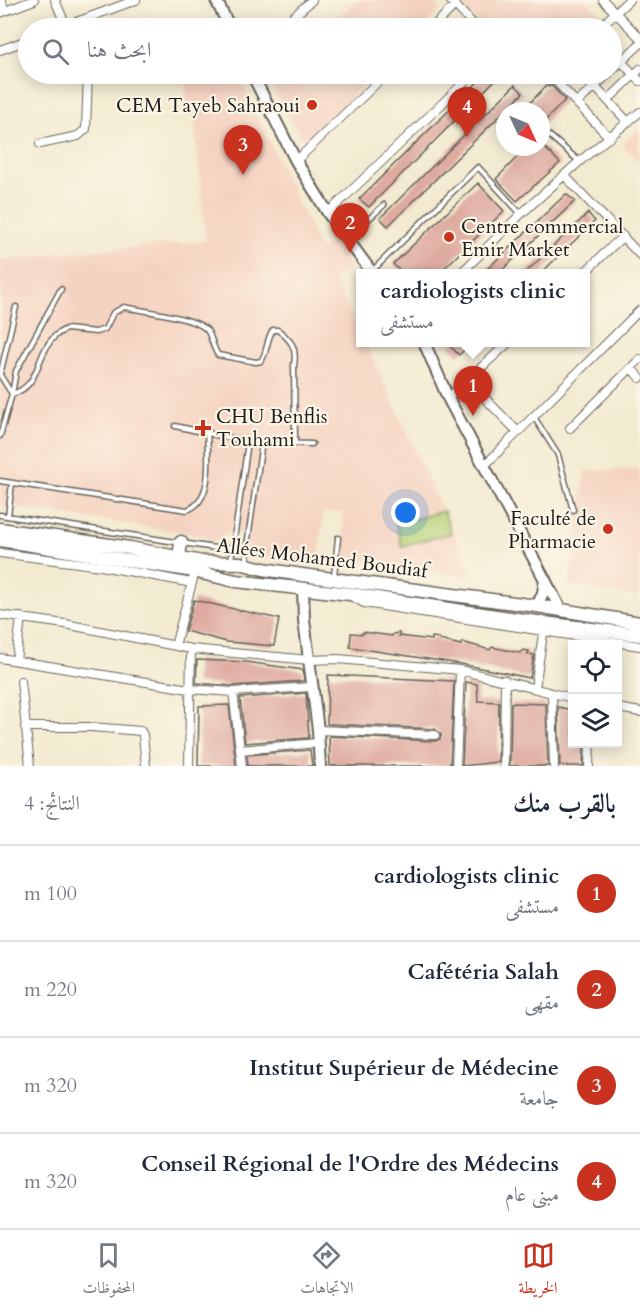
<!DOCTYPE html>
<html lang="ar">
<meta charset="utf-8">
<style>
:root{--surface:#fff;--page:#f6f6f7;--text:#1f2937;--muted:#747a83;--line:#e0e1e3;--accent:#c8321e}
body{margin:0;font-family:Cardo,Amiri,serif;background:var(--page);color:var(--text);direction:rtl}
.controls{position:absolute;right:18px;bottom:18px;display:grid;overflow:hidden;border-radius:0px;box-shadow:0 3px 15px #0003}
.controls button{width:54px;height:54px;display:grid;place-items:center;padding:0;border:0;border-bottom:2px solid var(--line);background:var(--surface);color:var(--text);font:30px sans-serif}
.compass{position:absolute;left:496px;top:102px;width:54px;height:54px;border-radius:50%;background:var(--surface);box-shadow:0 3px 15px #0003;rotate:134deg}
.you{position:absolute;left:406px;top:513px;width:21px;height:21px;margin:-15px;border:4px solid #fff;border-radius:50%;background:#1a73e8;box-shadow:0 0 0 9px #1a73e833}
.badge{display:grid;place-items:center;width:39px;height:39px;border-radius:50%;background:var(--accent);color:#fff;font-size:20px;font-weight:700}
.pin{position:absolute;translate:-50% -50px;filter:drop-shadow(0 2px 3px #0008)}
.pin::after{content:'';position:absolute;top:32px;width:21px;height:18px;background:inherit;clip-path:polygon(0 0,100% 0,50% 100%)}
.popup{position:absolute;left:356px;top:269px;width:234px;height:78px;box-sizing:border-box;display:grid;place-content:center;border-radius:0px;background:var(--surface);filter:drop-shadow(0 2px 4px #0005);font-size:20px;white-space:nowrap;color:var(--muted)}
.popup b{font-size:22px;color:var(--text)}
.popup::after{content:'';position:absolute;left:50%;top:100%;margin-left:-12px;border:12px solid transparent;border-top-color:var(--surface)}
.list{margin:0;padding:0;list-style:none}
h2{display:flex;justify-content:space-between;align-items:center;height:78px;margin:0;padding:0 24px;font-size:26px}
h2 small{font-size:20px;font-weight:400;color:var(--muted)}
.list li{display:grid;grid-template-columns:39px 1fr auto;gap:18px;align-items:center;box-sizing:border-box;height:96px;padding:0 24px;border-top:2px solid var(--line)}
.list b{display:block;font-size:22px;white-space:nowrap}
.list p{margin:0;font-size:20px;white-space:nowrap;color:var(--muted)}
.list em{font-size:20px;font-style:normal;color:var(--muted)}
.icon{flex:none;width:33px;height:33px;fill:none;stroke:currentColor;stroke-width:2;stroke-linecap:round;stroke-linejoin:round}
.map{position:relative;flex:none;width:640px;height:766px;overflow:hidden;direction:ltr}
.search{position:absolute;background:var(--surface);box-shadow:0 3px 15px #0003;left:18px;right:18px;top:18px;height:66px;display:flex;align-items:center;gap:15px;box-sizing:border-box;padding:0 21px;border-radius:33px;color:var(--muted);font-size:22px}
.sheet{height:462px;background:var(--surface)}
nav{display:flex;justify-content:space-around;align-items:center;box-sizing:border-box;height:84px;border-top:2px solid var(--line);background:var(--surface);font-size:16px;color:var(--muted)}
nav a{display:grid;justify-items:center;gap:3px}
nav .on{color:var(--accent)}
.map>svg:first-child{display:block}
</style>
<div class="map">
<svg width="640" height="766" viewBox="0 0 640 766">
<rect width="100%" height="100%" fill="#fcf5e5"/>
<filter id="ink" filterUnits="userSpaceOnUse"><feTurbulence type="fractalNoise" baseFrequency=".0167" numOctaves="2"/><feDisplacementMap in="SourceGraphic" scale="12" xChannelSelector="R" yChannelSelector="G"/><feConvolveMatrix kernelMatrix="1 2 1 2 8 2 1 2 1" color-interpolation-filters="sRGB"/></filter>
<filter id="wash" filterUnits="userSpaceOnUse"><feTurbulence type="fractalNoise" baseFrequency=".008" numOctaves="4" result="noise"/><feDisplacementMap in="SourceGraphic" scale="24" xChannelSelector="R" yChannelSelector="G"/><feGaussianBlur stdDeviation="1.35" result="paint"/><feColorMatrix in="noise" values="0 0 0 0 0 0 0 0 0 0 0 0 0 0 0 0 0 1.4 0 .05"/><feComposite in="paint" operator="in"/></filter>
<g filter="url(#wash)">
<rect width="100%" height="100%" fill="#f3ebd1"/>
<path fill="#f5d3c1" d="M 357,0 L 432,0 L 441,9 L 421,28 L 325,28 Z
M 457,0 L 586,0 L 601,15 L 587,28 L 506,28 L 500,22 L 492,28 L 482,28 Z
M 179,74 L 238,74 L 319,248 L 333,242 L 351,268 L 333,279 L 360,332 L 360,342 L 366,343 L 474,578 L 341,557 L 344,513 L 323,512 L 319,565 L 245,556 L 246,533 L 225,532 L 221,539 L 216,541 L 209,540 L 206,536 L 0,505 L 0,259 L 206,241 L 193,110 L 185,109 L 187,84 L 179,85 Z
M 275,74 L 375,74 L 304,141 L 296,130 L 267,80 Z
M 640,128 L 640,163 L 622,145 Z
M 640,469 L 640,597 L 569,586 L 585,471 Z"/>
<path fill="#b8d47b" stroke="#6a784c" stroke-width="1.5" d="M 444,511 L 451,533 L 402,546 L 396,524 Z"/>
<g id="blocks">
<path fill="#dfaba1" d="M 486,74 L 501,74 L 369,207 L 359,199 Z
M 515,85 L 523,93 L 388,226 L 380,218 Z
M 547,85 L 549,87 L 551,85 L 565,100 L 541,125 L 541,111 L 522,111 Z
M 527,147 L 544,147 L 560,163 L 517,201 L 496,179 Z
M 478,183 L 504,211 L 439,273 L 402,273 L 393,264 Z
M 566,194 L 575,201 L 499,273 L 483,273 Z
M 588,213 L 595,221 L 541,273 L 525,273 Z
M 453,342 L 472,342 L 459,355 L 450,346 Z
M 194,600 L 279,619 L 274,646 L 227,642 L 185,631 Z
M 363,632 L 392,636 L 393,634 L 399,633 L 399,636 L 432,640 L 432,637 L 439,638 L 439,640 L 461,645 L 462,642 L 490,650 L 492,647 L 520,653 L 523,650 L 529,651 L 528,654 L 534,655 L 530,678 L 461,664 L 350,647 L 351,633 L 363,634 Z
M 197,660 L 246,662 L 303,670 L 304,681 L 233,686 L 196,683 Z
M 328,675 L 454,681 L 450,766 L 330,766 L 329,736 L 435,741 L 440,739 L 441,735 L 435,729 L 327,724 Z
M 466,682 L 477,684 L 478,701 L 499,702 L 498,762 L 462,766 Z
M 306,693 L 309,738 L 245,743 L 240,698 Z
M 511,703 L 546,704 L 548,766 L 510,766 Z
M 229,705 L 236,766 L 198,766 L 199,706 Z
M 558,707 L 573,710 L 573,744 L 584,744 L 583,766 L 560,766 Z
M 310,750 L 312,766 L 248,766 L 247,755 Z"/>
</g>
</g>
<g filter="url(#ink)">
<use href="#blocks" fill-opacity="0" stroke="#67645b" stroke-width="1.5"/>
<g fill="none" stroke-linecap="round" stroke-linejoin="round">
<defs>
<path id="lane" d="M 550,136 L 579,161
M 349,237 L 384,205
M 372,271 L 478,167 L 520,213
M 16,307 L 0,375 L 12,394 C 41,386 35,356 54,337 C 57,334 62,331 66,329 L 96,332 L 105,329 L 113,313 L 124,307 C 143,311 193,317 206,329 C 212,335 212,347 218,355 L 256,362 L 261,361 C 268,352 266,339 273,330 L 278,330 C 292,341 297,348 294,365 L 295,443
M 534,417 L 558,455 L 573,510
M 175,426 L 248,442 L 312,444
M 0,436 L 12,394 L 16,371 L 61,289
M 0,481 L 187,510 C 214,501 208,455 207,432
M 0,515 L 215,548 L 247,546
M 8,516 L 12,483
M 231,560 L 248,442
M 247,563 L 247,546 L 262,442
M 334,576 L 338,538"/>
<path id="street" d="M 1,0 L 5,11
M 55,0 L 66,26
M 450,0 L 477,28
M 603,0 L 640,38
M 0,13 L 34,0
M 60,28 L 136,0
M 281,28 L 312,0
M 432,28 L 455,5
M 599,28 L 629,0
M 0,50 L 28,40
M 612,52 L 640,81
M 612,70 L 640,44
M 583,74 L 628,122
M 550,75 L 610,138
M 608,100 L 640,69
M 577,103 L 608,74
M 40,144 L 78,136 L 86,129 L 88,74
M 296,161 L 386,74
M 564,175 L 640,255
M 328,213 L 473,74
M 460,274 L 521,214 L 580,161 L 640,112
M 583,274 L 623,236
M 631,368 L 640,378
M 468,381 L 518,432
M 448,398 L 509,342
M 570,428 L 640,359
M 485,465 L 640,310
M 0,553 L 101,566 L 192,583
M 353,597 L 364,603 L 640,646
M 0,615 L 65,624 L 191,649 L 310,660 L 338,659 L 460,670 L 572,698
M 175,646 L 193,579
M 0,658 L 189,689 L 233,692 L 312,687
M 16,661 L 21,617
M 21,681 L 30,766
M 535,688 L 544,627
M 233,692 L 242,766
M 552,693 L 554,766
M 618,708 L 640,712
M 25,727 L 91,727 L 141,731 L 143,735 L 146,766
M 318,730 L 435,735
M 240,750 L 317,743
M 189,766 L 191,649
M 456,766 L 460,670
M 504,766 L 505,680
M 589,766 L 590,744"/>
<path id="secondary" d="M 216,0 L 230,28
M 252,74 L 296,161 L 328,213 L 373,274
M 424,342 L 448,398 L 561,610
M 303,588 L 304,620 L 318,730 L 320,766
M 537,606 L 543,593 L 545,579"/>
<path id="primary" d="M 0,529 L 130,548 L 202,562 L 240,563 L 263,569 L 302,575 L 537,606 L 640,623
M 0,540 L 188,570 L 236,581 L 350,594 L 544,623 L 640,635
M 179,557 L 181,542"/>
</defs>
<use href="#lane" stroke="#67645b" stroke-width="7"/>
<use href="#street" stroke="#67645b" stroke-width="10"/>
<use href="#secondary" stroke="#67645b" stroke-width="14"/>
<use href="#primary" stroke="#67645b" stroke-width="15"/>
<use href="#lane" stroke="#fff" stroke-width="4"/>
<use href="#street" stroke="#fff" stroke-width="8"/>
<use href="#secondary" stroke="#fff" stroke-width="10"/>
<use href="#primary" stroke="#fff" stroke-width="12"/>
</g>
</g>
<g fill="#c8321e" stroke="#fcf5e5" stroke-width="2">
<circle cx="312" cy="105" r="6"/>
<circle cx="449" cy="237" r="6"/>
<path d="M200 419h6v6h6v6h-6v6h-6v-6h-6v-6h6z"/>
<circle cx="608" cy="529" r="6"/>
</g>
<g text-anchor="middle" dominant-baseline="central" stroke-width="4.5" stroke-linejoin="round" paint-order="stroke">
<g font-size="20" fill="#1c1c1c" stroke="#fcf5e5" text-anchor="end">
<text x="300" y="105">CEM Tayeb Sahraoui</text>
<text x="461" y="226" text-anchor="start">Centre commercial<tspan x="461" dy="23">Emir Market</tspan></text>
<text x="216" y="416" text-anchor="start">CHU Benflis<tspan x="216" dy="23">Touhami</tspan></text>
<text x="596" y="518">Faculté de<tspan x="596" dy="23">Pharmacie</tspan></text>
</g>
<g font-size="20" fill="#1c1c1c" stroke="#fcf5e5">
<text transform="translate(322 558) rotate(7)">Allées Mohamed Boudiaf</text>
</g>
</g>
</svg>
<div class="controls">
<button><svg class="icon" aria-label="locate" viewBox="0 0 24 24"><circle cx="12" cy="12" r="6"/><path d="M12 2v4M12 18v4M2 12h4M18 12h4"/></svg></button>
<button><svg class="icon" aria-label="layers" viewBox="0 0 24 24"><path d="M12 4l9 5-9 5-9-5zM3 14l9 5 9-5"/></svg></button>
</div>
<svg class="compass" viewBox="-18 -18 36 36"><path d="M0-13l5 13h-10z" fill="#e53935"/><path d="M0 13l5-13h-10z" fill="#747a83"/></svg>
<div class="you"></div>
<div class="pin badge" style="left:473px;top:416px">1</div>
<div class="popup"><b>cardiologists clinic</b>مستشفى</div>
<div class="pin badge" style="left:350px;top:253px">2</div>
<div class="pin badge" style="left:243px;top:175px">3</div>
<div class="pin badge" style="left:467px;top:137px">4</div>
<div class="search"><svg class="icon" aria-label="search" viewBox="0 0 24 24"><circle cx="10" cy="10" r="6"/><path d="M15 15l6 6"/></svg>ابحث هنا</div>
</div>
<section class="sheet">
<h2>بالقرب منك<small>النتائج: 4</small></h2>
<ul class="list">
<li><span class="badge">1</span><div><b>cardiologists clinic</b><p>مستشفى</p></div><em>100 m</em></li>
<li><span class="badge">2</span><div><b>Cafétéria Salah</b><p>مقهى</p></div><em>220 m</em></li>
<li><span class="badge">3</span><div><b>Institut Supérieur de Médecine</b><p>جامعة</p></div><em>320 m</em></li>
<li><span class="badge">4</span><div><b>Conseil Régional de l'Ordre des Médecins</b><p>مبنى عام</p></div><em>320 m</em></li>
</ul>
</section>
<nav>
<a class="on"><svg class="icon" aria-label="map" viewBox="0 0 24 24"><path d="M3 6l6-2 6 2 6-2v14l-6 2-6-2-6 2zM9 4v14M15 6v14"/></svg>الخريطة</a>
<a><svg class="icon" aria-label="directions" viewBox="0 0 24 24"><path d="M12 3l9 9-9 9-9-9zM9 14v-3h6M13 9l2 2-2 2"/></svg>الاتجاهات</a>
<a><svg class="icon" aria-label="saved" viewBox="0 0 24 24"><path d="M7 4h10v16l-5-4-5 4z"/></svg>المحفوظات</a>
</nav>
